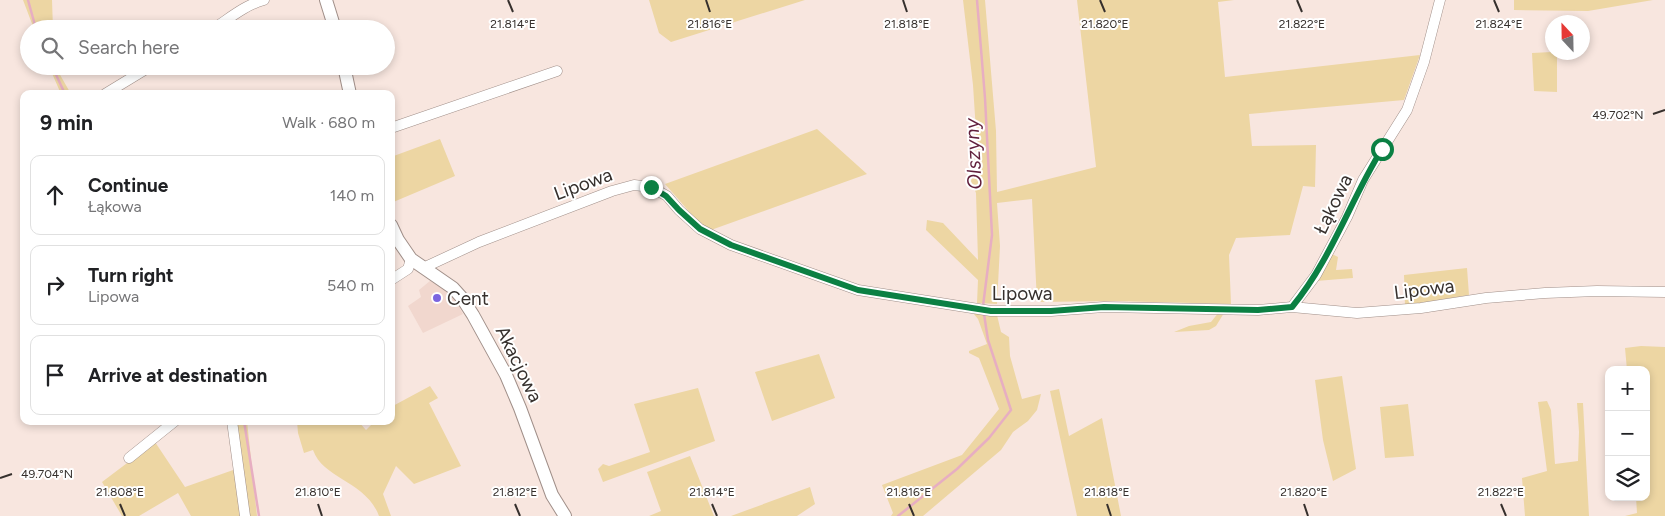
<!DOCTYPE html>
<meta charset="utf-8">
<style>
:root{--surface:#fff;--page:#f6f6f6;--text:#202124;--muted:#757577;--line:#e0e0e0}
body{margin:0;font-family:Figtree,sans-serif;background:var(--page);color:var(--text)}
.controls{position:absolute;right:15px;bottom:15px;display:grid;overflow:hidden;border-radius:10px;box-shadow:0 2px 8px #0003}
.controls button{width:45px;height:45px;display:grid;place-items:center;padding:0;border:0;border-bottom:1px solid var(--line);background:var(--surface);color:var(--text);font:25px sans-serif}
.compass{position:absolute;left:1545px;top:15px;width:45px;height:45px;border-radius:50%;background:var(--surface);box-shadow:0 2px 8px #0003;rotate:338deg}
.stop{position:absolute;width:15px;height:15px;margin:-11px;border:4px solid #0b8043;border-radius:50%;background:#fff}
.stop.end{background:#0b8043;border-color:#fff;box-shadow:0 1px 5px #0008}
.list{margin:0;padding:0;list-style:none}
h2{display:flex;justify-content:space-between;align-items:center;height:65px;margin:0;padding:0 20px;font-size:21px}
h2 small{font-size:16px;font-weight:400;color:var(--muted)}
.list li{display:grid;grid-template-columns:32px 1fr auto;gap:15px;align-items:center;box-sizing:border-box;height:80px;margin:0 10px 10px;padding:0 10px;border:1px solid var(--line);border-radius:10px}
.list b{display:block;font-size:19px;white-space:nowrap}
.list p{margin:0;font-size:16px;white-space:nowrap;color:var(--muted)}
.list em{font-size:16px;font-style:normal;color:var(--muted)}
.icon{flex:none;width:28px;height:28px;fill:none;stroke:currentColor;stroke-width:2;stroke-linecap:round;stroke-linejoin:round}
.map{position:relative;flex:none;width:1665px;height:516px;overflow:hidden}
.search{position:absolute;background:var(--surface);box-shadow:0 2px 8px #0003;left:20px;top:20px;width:375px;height:55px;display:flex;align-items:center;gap:12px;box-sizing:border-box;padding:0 18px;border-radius:28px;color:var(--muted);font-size:19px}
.panel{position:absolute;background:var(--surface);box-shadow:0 2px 8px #0003;left:20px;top:90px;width:375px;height:335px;border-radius:10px}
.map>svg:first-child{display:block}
</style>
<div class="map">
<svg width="1665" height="516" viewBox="0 0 1665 516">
<rect width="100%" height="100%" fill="#f8e6df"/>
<path fill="#f1d7ce" d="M 430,281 L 451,292 L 463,314 L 423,333 L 408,306 L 421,297 L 419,290 Z"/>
<path fill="#edd6a3" d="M 23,0 L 52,0 L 53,29 L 34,29 Z
M 649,0 L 805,0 L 671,42 L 659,33 Z
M 963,0 L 985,0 L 996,131 L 997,192 L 1096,167 L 1077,0 L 1234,0 L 1218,2 L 1225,77 L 1420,55 L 1404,100 L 1249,114 L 1252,146 L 1316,145 L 1315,187 L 1303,186 L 1290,235 L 1236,238 L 1229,255 L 1231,304 L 1115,301 L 1037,302 L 1032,199 L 997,203 L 1000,246 L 997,304 L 977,303 L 978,280 L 926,230 L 927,220 L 943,223 L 978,260 L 976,193 L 971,181 L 978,162 L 973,85 Z
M 1514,0 L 1653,0 L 1588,11 L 1514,10 Z
M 1552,52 L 1557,53 L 1557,92 L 1534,91 L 1532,53 Z
M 51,71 L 59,73 L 71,94 L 61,94 Z
M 817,129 L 867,174 L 711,230 L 699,223 L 665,184 Z
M 440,139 L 455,176 L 391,203 L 391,157 Z
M 1332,254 L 1338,257 L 1336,270 L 1352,269 L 1353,278 L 1316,281 Z
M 1467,268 L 1469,295 L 1405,306 L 1404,275 Z
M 1219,312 L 1224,313 L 1216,326 L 1209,330 L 1174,332 L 1189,326 L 1211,322 Z
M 973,313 L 997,315 L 1001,332 L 1009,337 L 1010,356 L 1022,399 L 1041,394 L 1037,410 L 1028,421 L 1013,432 L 1001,450 L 923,516 L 891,516 L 893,513 L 882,485 L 962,455 L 999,409 L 979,358 L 969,353 L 969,351 L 987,344 L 978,319 Z
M 1641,346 L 1665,347 L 1665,516 L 1625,516 L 1637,513 L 1636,497 L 1646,497 L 1646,370 L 1627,370 L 1625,348 Z
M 819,354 L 835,398 L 772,421 L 755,372 Z
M 1342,376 L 1356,469 L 1333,481 L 1323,440 L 1315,380 Z
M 430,386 L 438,398 L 429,403 L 461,466 L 414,484 L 396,466 L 383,494 L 391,516 L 379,516 C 366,481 323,479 313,450 L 304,453 L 298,433 L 297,421 L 358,421 L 366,430 L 375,421 L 391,421 L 391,407 Z
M 698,388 L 715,441 L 603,482 L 598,469 L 603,464 L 609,466 L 650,452 L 634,404 Z
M 1059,389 L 1069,436 L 1102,418 L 1121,516 L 1077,516 L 1050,391 Z
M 1547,401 L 1551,410 L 1555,464 L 1578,461 L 1579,432 L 1577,403 L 1583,403 L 1589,516 L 1525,516 L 1522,478 L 1547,471 L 1538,402 Z
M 1408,404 L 1414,456 L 1385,458 L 1380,407 Z
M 235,421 L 247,421 L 257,516 L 248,516 Z
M 155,442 L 185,487 L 236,469 L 243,516 L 191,516 L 178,493 L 139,516 L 122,516 L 102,482 Z
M 690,456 L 714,516 L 649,516 L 661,511 L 647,472 Z
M 810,487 L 815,504 L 797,516 L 731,516 Z"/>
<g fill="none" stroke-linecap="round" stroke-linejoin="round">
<path stroke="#e7aec2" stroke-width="2.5" d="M 28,0 L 36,29
M 977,0 L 985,98 L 992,235 L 983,306
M 52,66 L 65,94
M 244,421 L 259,516
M 898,516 L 957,469 L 989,438 L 1011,410 L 988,340 L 984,314"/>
<defs>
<path id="minor" d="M 213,29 C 230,18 245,5 264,0
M 105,94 L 151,66
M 391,128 L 557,71
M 423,268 L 479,242 L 612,191 L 634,185 L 651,187 L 667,196 L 679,210 L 700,229 L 731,245 L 858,290 L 991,311 L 1051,311 L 1104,307 L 1258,310 L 1292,307 L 1357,313 L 1421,308 L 1486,298 L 1545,293 L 1597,291 L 1665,292
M 391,280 L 408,269 L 411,259
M 1292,307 L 1316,275 L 1347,217 L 1363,180 L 1407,110 L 1424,62 L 1440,0
M 232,421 L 245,516
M 129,458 L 175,421"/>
<path id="tertiary" d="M 326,0 L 335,29
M 344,66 L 350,94
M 391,225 L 398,240 L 411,259 L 453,288 L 462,298 L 473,315 L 506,375 L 520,408 L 552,495 L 565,516"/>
</defs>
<use href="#minor" stroke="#a08f89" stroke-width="11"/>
<use href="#tertiary" stroke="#a08f89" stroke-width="14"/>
<use href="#minor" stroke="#fff" stroke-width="10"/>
<use href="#tertiary" stroke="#fff" stroke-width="12"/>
</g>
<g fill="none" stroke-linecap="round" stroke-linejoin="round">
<path stroke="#0b8043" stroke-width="6" d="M 651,187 L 666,196 L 679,210 L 700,229 L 731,245 L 858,290 L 991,311 L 1051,311 L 1104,307 L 1258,310 L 1292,307 C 1331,260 1350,201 1382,149"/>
</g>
<path fill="none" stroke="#36302d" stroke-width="2" d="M 508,0 L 513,12M 706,0 L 710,12M 903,0 L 907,12M 1100,0 L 1105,12M 1297,0 L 1302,12M 1494,0 L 1499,12M 1653,114 L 1665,110M 0,478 L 12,474M 120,504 L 125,516M 318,504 L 322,516M 515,504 L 520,516M 712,504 L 717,516M 909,504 L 914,516M 1107,504 L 1111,516M 1304,504 L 1308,516M 1501,504 L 1506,516"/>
<circle fill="#7b65e0" stroke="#fff" stroke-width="2" cx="437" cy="298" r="5"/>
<g text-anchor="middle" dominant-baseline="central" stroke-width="4" stroke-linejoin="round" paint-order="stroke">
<g font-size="19" fill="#36302d" stroke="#fff">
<text transform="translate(583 184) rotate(-20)">Lipowa</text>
<text transform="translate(1333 204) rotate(-64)">Łąkowa</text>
<text transform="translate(1424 289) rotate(-7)">Lipowa</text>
<text x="1022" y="293">Lipowa</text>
<text transform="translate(519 364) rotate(64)">Akacjowa</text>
</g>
<g font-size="19" fill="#36302d" stroke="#fff" text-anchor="start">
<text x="447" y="298">Cent</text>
</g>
<g font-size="20" font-style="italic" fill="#601e3b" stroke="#fff">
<text transform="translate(973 154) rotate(-93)">Olszyny</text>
</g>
</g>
<g font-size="12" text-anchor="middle" fill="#36302d" stroke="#fff" stroke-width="4" stroke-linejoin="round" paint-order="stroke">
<text x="513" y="28">21.814°E</text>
<text x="907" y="28">21.818°E</text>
<text x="1105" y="28">21.820°E</text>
<text x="1302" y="28">21.822°E</text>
<text x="710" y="28">21.816°E</text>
<text x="1499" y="28">21.824°E</text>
<text x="1618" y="119">49.702°N</text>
<text x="47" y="478">49.704°N</text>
<text x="120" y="496">21.808°E</text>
<text x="318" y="496">21.810°E</text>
<text x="515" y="496">21.812°E</text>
<text x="712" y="496">21.814°E</text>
<text x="909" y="496">21.816°E</text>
<text x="1107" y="496">21.818°E</text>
<text x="1304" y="496">21.820°E</text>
<text x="1501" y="496">21.822°E</text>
</g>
</svg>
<div class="controls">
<button>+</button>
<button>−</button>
<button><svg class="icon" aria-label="layers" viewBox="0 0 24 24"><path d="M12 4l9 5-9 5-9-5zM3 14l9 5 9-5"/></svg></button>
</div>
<svg class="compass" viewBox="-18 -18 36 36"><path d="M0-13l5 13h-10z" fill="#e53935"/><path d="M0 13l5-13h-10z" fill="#757577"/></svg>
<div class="stop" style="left:1382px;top:149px"></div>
<div class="stop end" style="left:651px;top:187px"></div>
<div class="search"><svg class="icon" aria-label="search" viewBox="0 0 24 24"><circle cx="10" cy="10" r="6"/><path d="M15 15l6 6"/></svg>Search here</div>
<section class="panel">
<h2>9 min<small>Walk · 680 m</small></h2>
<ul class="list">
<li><svg class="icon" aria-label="ahead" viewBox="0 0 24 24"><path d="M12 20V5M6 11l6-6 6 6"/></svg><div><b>Continue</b><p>Łąkowa</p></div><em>140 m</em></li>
<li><svg class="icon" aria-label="right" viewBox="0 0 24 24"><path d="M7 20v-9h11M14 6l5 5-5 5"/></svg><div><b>Turn right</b><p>Lipowa</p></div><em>540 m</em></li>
<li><svg class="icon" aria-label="arrive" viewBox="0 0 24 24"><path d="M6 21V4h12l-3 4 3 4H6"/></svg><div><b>Arrive at destination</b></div></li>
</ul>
</section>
</div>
